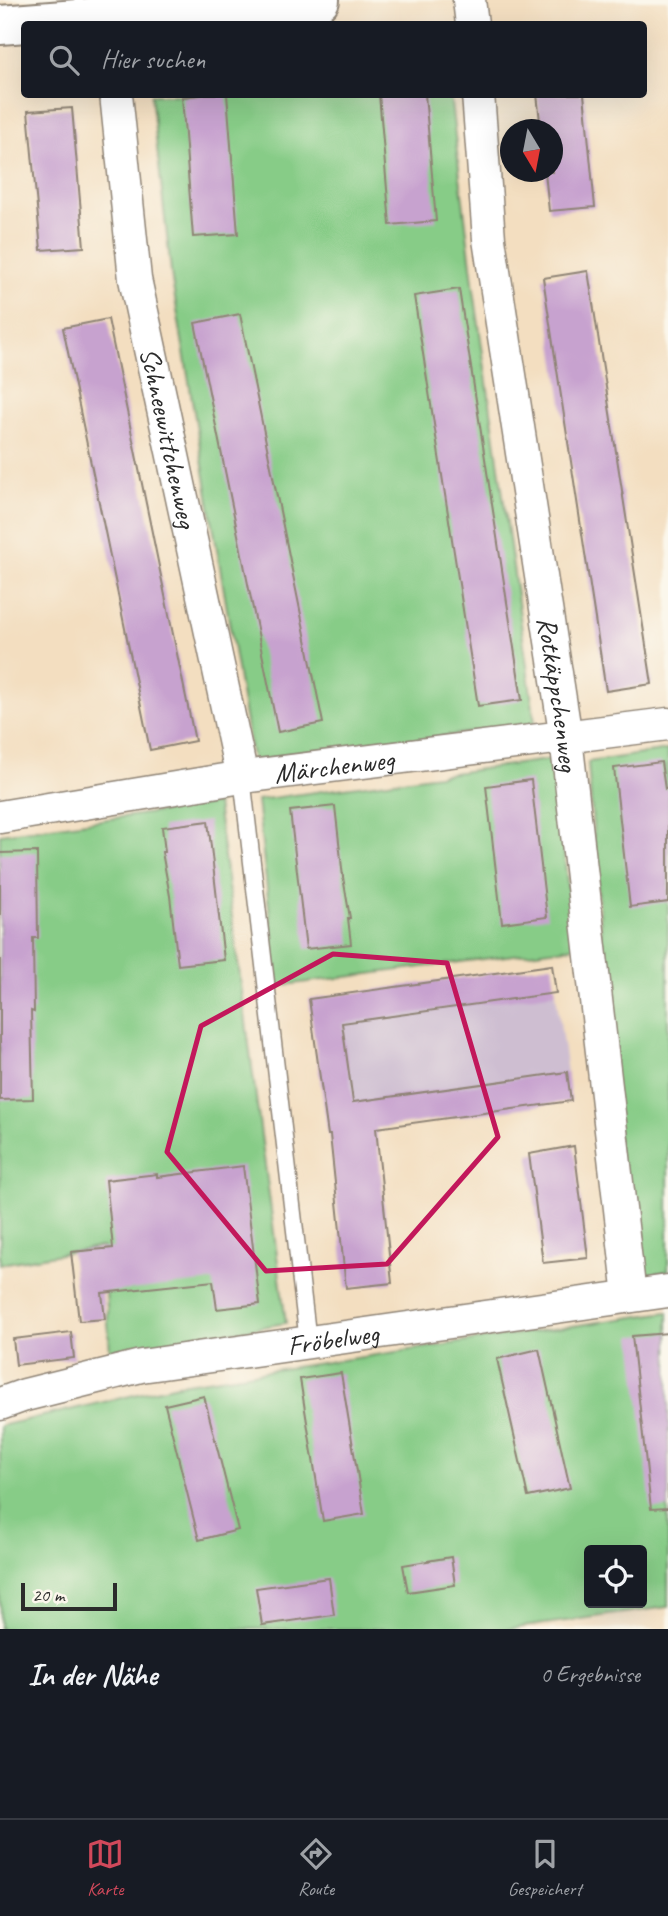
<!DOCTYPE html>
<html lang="de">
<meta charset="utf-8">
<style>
:root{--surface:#171b24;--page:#242831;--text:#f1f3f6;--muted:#9ea1a6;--line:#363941;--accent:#d1495b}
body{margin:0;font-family:Caveat,sans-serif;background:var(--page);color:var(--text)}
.controls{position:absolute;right:21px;bottom:21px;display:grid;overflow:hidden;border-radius:7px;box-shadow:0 7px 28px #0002}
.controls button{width:63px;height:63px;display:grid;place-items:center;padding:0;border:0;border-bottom:2px solid var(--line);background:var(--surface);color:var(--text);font:35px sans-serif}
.compass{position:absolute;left:500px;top:119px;width:63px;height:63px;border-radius:50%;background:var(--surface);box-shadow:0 7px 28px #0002;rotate:170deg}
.scale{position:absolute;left:21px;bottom:18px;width:96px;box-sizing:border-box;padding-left:7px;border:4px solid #2b2b2b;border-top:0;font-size:19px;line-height:24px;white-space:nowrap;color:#2b2b2b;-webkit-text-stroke:5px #fbf7ec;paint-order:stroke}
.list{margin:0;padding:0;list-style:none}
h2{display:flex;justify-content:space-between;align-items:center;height:91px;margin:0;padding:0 28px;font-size:30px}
h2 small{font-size:23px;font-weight:400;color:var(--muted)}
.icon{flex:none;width:38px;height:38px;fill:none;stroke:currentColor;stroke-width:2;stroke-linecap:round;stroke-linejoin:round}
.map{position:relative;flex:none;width:668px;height:1629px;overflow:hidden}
.search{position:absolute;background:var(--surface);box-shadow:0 7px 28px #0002;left:21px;right:21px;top:21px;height:77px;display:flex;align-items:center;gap:18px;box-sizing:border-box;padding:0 24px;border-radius:7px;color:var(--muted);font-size:26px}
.sheet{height:189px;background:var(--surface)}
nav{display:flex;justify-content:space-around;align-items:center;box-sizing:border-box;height:98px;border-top:2px solid var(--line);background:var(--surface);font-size:19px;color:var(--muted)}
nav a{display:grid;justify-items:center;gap:4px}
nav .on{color:var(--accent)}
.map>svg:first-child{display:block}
</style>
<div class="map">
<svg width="668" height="1629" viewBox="0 0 668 1629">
<rect width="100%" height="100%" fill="#fbf7ec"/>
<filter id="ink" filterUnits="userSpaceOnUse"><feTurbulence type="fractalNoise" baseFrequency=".0143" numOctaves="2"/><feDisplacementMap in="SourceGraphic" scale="14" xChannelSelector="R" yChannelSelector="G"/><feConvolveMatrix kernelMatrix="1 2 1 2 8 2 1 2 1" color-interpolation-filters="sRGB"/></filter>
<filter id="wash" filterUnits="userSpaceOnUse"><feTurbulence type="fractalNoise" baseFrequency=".00686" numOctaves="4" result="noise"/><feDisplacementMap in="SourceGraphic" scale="28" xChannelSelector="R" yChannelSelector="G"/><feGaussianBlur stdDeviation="1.57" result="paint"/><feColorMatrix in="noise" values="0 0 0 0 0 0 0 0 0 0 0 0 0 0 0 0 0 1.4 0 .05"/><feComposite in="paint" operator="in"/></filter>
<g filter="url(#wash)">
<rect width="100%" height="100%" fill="#f3dec0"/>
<path fill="#cebed1" d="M 552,965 L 571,1101 L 328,1135 L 309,999 Z"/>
<path fill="#87cc87" stroke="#597c59" stroke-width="2" fill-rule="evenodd" d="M 151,95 L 450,95 L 474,290 L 535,723 L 253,764 L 172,280 Z
M 668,750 L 668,1271 L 628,1277 L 588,762 Z
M 554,759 L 574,947 L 278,986 L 257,800 Z
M 217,804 L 286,1323 L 110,1352 L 103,1247 L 0,1264 L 0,834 Z
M 668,1312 L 668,1607 L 508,1629 L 0,1629 L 0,1426 L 186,1383 ZM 589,1550 L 642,1550 L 642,1603 L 589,1603 Z"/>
<g id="blocks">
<path fill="#c7a2cf" d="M 208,94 L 227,94 L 238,234 L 193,237 L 182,97 Z
M 379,94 L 425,94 L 436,221 L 390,225 Z
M 537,94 L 584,94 L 595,207 L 549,211 L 545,172 L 552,172 L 552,130 L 541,130 Z
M 72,108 L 84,247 L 41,250 L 28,111 Z
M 588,271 L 652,684 L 606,691 L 543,278 Z
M 459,289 L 522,700 L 478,706 L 414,296 Z
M 240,314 L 323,723 L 278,732 L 195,323 Z
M 108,319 L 195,741 L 150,750 L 63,328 Z
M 661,762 L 665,789 L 668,788 L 668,902 L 630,907 L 614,768 Z
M 531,780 L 547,917 L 502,923 L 486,786 Z
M 335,806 L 343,877 L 350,918 L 348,918 L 351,944 L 306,949 L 290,811 Z
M 208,821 L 224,960 L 178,965 L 170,896 L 162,852 L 165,852 L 162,827 Z
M 37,852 L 38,938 L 33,938 L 34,1012 L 31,1011 L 33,1099 L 0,1100 L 0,853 Z
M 552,965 L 556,993 L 342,1023 L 353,1102 L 567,1072 L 571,1101 L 376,1128 L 392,1283 L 346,1288 L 330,1135 L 328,1135 L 309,999 Z
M 574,1146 L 588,1258 L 543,1263 L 529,1154 Z
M 243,1166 L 260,1304 L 217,1309 L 213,1281 L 102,1293 L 105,1319 L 79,1321 L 71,1252 L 113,1248 L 106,1180 L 157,1174 L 157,1177 Z
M 71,1332 L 74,1358 L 16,1365 L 13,1339 Z
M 668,1333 L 668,1508 L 651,1509 L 632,1336 Z
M 539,1349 L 570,1488 L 528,1497 L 497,1359 Z
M 341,1373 L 364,1514 L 323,1521 L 300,1379 Z
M 204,1396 L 238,1530 L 199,1540 L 165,1405 Z
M 451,1557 L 455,1585 L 408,1592 L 403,1565 Z
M 329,1578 L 334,1615 L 262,1625 L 256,1588 Z"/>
</g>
</g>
<g filter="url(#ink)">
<use href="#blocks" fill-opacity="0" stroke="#8f8476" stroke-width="2"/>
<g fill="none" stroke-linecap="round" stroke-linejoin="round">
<defs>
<path id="service" d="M 242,777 L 308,1342"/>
<g id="minor">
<path d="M 469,0 L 472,24"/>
<path id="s1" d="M 116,94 L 135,279 L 242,777"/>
<path id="s2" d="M 478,94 L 489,239 L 566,738 L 630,1296"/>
<path id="s3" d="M 0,817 L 242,777 L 668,724"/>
<path id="s4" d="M 0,1404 L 25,1395 L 141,1366 L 668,1291"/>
</g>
<path id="tertiary" d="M 0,25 L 320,0"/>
</defs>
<use href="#service" stroke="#8f8476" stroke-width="19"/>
<use href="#minor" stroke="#8f8476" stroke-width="35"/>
<use href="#tertiary" stroke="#8f8476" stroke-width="42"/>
<use href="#service" stroke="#fff" stroke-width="16"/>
<use href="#minor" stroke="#fff" stroke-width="32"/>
<use href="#tertiary" stroke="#fff" stroke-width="38"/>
</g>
</g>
<path fill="none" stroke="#c2185b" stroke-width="5" stroke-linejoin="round" d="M 333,954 L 447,963 L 498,1137 L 387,1264 L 266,1271 L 167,1152 L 201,1026 Z"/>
<g text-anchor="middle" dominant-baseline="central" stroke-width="6" stroke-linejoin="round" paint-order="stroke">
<g font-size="28" fill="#2b2b2b" stroke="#fbf7ec">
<text stroke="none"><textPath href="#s1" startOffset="348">Schneewittchenweg</textPath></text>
<text stroke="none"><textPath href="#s2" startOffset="606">Rotkäppchenweg</textPath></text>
<text stroke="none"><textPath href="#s3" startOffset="338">Märchenweg</textPath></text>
<text stroke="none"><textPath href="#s4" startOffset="340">Fröbelweg</textPath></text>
</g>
</g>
</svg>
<div class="controls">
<button><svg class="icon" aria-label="locate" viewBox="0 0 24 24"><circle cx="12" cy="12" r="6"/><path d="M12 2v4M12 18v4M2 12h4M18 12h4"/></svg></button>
</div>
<svg class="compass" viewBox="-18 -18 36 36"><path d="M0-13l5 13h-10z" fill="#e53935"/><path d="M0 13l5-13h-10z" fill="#9ea1a6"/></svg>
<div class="scale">20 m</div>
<div class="search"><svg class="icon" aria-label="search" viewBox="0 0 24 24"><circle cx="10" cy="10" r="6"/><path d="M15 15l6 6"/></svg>Hier suchen</div>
</div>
<section class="sheet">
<h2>In der Nähe<small>0 Ergebnisse</small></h2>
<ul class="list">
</ul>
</section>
<nav>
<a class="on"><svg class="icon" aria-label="map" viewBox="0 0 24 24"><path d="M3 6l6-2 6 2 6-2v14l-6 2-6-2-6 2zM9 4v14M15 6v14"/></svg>Karte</a>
<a><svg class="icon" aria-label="directions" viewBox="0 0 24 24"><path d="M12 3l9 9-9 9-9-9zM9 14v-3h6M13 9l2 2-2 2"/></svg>Route</a>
<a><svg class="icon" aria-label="saved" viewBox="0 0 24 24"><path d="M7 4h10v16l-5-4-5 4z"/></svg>Gespeichert</a>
</nav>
